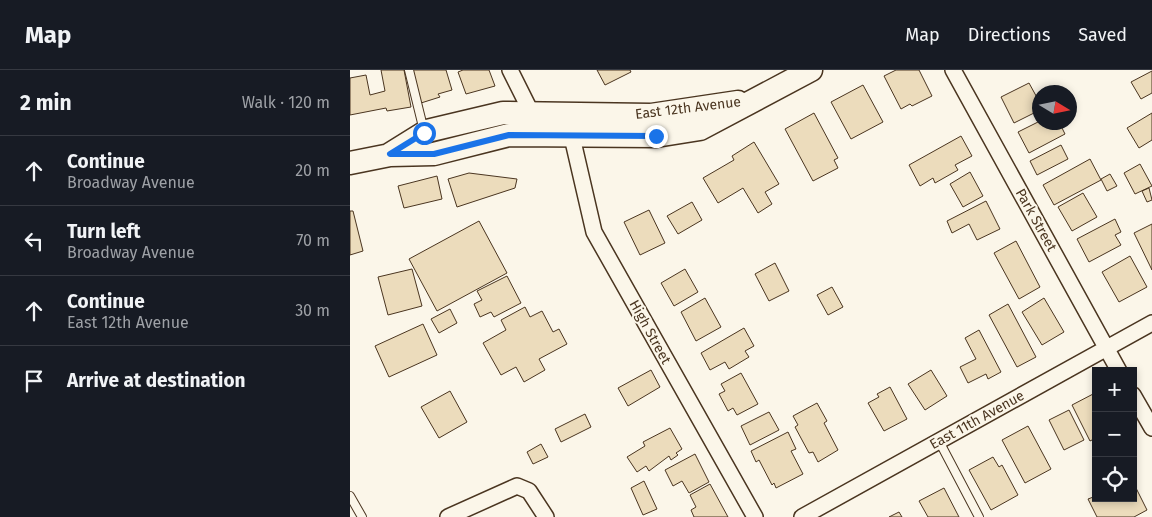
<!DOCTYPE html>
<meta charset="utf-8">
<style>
:root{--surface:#171b24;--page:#20242c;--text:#f1f3f6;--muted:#9ea1a6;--line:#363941}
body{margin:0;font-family:"Fira Sans",sans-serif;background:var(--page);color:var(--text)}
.controls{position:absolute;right:15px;bottom:15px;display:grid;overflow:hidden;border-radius:0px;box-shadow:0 2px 8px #0003}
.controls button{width:45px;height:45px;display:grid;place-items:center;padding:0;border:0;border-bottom:1px solid var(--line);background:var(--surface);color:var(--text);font:25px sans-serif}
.compass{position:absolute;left:682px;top:15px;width:45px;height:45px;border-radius:50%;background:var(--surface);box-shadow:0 2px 8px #0003;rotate:100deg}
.stop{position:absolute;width:15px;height:15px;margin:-11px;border:4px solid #1a73e8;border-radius:50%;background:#fff}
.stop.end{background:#1a73e8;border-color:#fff;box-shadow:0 1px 5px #0008}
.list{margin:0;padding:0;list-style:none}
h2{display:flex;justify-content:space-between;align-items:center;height:65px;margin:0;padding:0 20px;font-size:21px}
h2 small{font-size:16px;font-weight:400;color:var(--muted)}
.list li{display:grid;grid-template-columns:32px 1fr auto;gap:15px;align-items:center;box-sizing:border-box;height:70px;padding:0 20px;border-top:1px solid var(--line)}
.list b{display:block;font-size:19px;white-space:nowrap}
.list p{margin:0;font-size:16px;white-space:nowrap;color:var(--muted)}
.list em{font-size:16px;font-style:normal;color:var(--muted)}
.icon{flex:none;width:28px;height:28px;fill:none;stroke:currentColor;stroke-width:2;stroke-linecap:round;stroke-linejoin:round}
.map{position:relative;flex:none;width:802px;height:447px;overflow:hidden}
header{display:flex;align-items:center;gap:30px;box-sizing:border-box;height:70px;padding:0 25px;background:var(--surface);border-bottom:1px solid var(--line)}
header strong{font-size:24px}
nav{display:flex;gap:28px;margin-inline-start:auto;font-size:18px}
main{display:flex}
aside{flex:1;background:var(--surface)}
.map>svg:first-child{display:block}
</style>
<header>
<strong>Map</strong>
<nav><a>Map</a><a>Directions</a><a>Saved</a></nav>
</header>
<main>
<aside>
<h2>2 min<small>Walk · 120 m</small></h2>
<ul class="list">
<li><svg class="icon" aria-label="ahead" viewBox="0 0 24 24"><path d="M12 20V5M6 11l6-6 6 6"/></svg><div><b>Continue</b><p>Broadway Avenue</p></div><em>20 m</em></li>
<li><svg class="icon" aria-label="left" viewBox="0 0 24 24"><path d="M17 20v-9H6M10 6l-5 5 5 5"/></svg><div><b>Turn left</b><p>Broadway Avenue</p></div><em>70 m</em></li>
<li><svg class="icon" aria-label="ahead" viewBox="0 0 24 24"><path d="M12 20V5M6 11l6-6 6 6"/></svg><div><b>Continue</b><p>East 12th Avenue</p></div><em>30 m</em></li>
<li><svg class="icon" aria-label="arrive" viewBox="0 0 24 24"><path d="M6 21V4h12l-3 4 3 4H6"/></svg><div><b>Arrive at destination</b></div></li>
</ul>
</aside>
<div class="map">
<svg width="802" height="447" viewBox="0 0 802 447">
<rect width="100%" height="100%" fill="#fbf6e9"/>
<path fill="#ecdcbc" stroke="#4a3520" d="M 31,0 L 54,0 L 61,37 L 37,41 L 36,38 L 0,45 L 0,8 L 16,5 L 20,25 L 35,21 Z
M 61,0 L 96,0 L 102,20 L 88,24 L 90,27 L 71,33 Z
M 113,0 L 139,0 L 145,16 L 116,24 L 108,2 Z
M 247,0 L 280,0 L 281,2 L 255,15 Z
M 546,0 L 569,0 L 582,26 L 562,36 L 560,34 L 551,39 L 534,6 Z
M 802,1 L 802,23 L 791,29 L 781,12 Z
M 679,13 L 690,33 L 690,40 L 664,53 L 651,27 Z
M 513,15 L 533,52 L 501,69 L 481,32 Z
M 464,43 L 488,88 L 484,90 L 488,98 L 463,111 L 435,59 Z
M 802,43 L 802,70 L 789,78 L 777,58 Z
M 690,51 L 709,52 L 715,64 L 679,83 L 668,62 Z
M 611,66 L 622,86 L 605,95 L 608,100 L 585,113 L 583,108 L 570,116 L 559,95 Z
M 404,72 L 429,114 L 415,122 L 422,134 L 408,143 L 393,118 L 368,133 L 353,108 L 384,90 L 382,86 Z
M 711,75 L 718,89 L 687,105 L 680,91 Z
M 740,89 L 751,110 L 704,135 L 693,115 Z
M 790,94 L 802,116 L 785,124 L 774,103 Z
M 620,102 L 633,126 L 613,137 L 600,114 Z
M 119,103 L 167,109 L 165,118 L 107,137 L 98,109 Z
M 760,104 L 767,116 L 757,121 L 751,109 Z
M 87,106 L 92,129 L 54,138 L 48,116 Z
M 799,118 L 802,130 L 797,132 L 792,121 Z
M 733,123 L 747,147 L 722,161 L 708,137 Z
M 636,131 L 650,159 L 627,170 L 619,154 L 602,163 L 597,151 Z
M 342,132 L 352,150 L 328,164 L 317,146 Z
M 299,140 L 315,173 L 290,185 L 274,152 Z
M 0,141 L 3,141 L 13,181 L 0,185 Z
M 765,149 L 771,162 L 765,165 L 771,175 L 739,192 L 727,169 Z
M 129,151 L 157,203 L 87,241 L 59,189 Z
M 802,154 L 802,200 L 784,163 Z
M 666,171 L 690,217 L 669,229 L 644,183 Z
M 780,186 L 797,217 L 769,232 L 752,202 Z
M 425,193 L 439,221 L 419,231 L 405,204 Z
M 62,199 L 72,236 L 38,245 L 28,207 Z
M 335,199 L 348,222 L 324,236 L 311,213 Z
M 157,206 L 171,233 L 144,247 L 141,242 L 130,247 L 124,234 L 132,230 L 127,221 Z
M 482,217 L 493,237 L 478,245 L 467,225 Z
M 355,228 L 371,257 L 346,271 L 331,242 Z
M 694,228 L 714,262 L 692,275 L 672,242 Z
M 658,234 L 686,287 L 667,297 L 639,245 Z
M 175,237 L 180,247 L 192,241 L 203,262 L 209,259 L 217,274 L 189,289 L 195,300 L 174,312 L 166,297 L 151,305 L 133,273 L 156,260 L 151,250 Z
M 100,239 L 107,253 L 89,263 L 81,249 Z
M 73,254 L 87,285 L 39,307 L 25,276 Z
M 394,258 L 404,276 L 395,281 L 399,287 L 379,299 L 375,292 L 360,300 L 351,283 Z
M 629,260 L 651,302 L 638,309 L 636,304 L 618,313 L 610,297 L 626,289 L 615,268 Z
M 301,300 L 310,317 L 278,336 L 268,318 Z
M 581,300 L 597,326 L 575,340 L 558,314 Z
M 391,303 L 408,334 L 387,345 L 383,338 L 378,341 L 369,324 L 375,321 L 371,314 Z
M 540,317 L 557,349 L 534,361 L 518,333 L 529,327 L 527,324 Z
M 100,321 L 117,352 L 89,368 L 71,337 Z
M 745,323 L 746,368 L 740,371 L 722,335 Z
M 467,333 L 477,351 L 474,353 L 488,380 L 468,392 L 463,382 L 459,383 L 445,357 L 448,355 L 443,346 Z
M 719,340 L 734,370 L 714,380 L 699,350 Z
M 419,342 L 429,360 L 400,375 L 391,356 Z
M 235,344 L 241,357 L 211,372 L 205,359 Z
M 678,356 L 701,399 L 675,413 L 652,370 Z
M 320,358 L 332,379 L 326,383 L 328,385 L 321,390 L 319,386 L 299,401 L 296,396 L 287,402 L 277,387 L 295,376 L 293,372 Z
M 438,362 L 446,379 L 441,381 L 453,404 L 426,418 L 424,413 L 422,415 L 409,390 L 406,392 L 401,381 Z
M 191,374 L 198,387 L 183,394 L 177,382 Z
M 345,384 L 359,412 L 339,423 L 332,411 L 323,416 L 315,400 Z
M 643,387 L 649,397 L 652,395 L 668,425 L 641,440 L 619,400 Z
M 294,411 L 307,439 L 293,445 L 281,418 Z
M 783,412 L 797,440 L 784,447 L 747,447 L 738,429 L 746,426 L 746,428 L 783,428 Z
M 360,414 L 378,447 L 344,447 L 341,440 L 346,437 L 340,425 Z
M 594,418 L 609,447 L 578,447 L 569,431 Z
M 549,442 L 552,447 L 539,447 Z"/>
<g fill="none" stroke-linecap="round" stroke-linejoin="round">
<defs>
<path id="lane" d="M 59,0 L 74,61
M 589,371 L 629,447
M 0,426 L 12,447"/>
<path id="street" d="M 160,0 L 181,42
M 603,0 L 769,301
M 222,67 L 244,162 L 405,447
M 783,325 L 802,358
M 98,447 L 167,416 L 179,421 L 196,447
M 452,447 L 802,253"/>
<path id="secondary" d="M 40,84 L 77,61 L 153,43 L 301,45 L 388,32
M 0,93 L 40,85 L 84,84 L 159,65 L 306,66 L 350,59 L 461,0"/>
</defs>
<use href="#lane" stroke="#4a3520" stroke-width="10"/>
<use href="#street" stroke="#4a3520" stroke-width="18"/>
<use href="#secondary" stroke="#4a3520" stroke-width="25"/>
<use href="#lane" stroke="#fbf6e9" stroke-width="8"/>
<use href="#street" stroke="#fbf6e9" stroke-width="15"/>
<use href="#secondary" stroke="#fbf6e9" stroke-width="22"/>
</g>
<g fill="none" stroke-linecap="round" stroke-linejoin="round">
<path stroke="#1a73e8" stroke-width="6" d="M 74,63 L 40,84 L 84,84 L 159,65 L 306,66"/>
</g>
<g text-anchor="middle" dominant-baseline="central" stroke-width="4" stroke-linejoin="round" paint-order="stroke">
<g font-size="14" fill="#4a3520" stroke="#fbf6e9">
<text transform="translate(338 38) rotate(-7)">East 12th Avenue</text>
<text transform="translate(686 150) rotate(61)">Park Street</text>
<text transform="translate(300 262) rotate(61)">High Street</text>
<text transform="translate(627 350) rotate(-29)">East 11th Avenue</text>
</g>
</g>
</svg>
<div class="controls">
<button>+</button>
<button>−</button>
<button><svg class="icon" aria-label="locate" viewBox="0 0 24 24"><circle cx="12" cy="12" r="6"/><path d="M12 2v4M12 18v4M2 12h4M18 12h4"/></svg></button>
</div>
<svg class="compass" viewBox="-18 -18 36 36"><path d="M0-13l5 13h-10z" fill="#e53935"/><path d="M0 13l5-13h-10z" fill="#9ea1a6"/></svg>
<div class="stop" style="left:74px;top:63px"></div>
<div class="stop end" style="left:306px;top:66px"></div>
</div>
</main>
